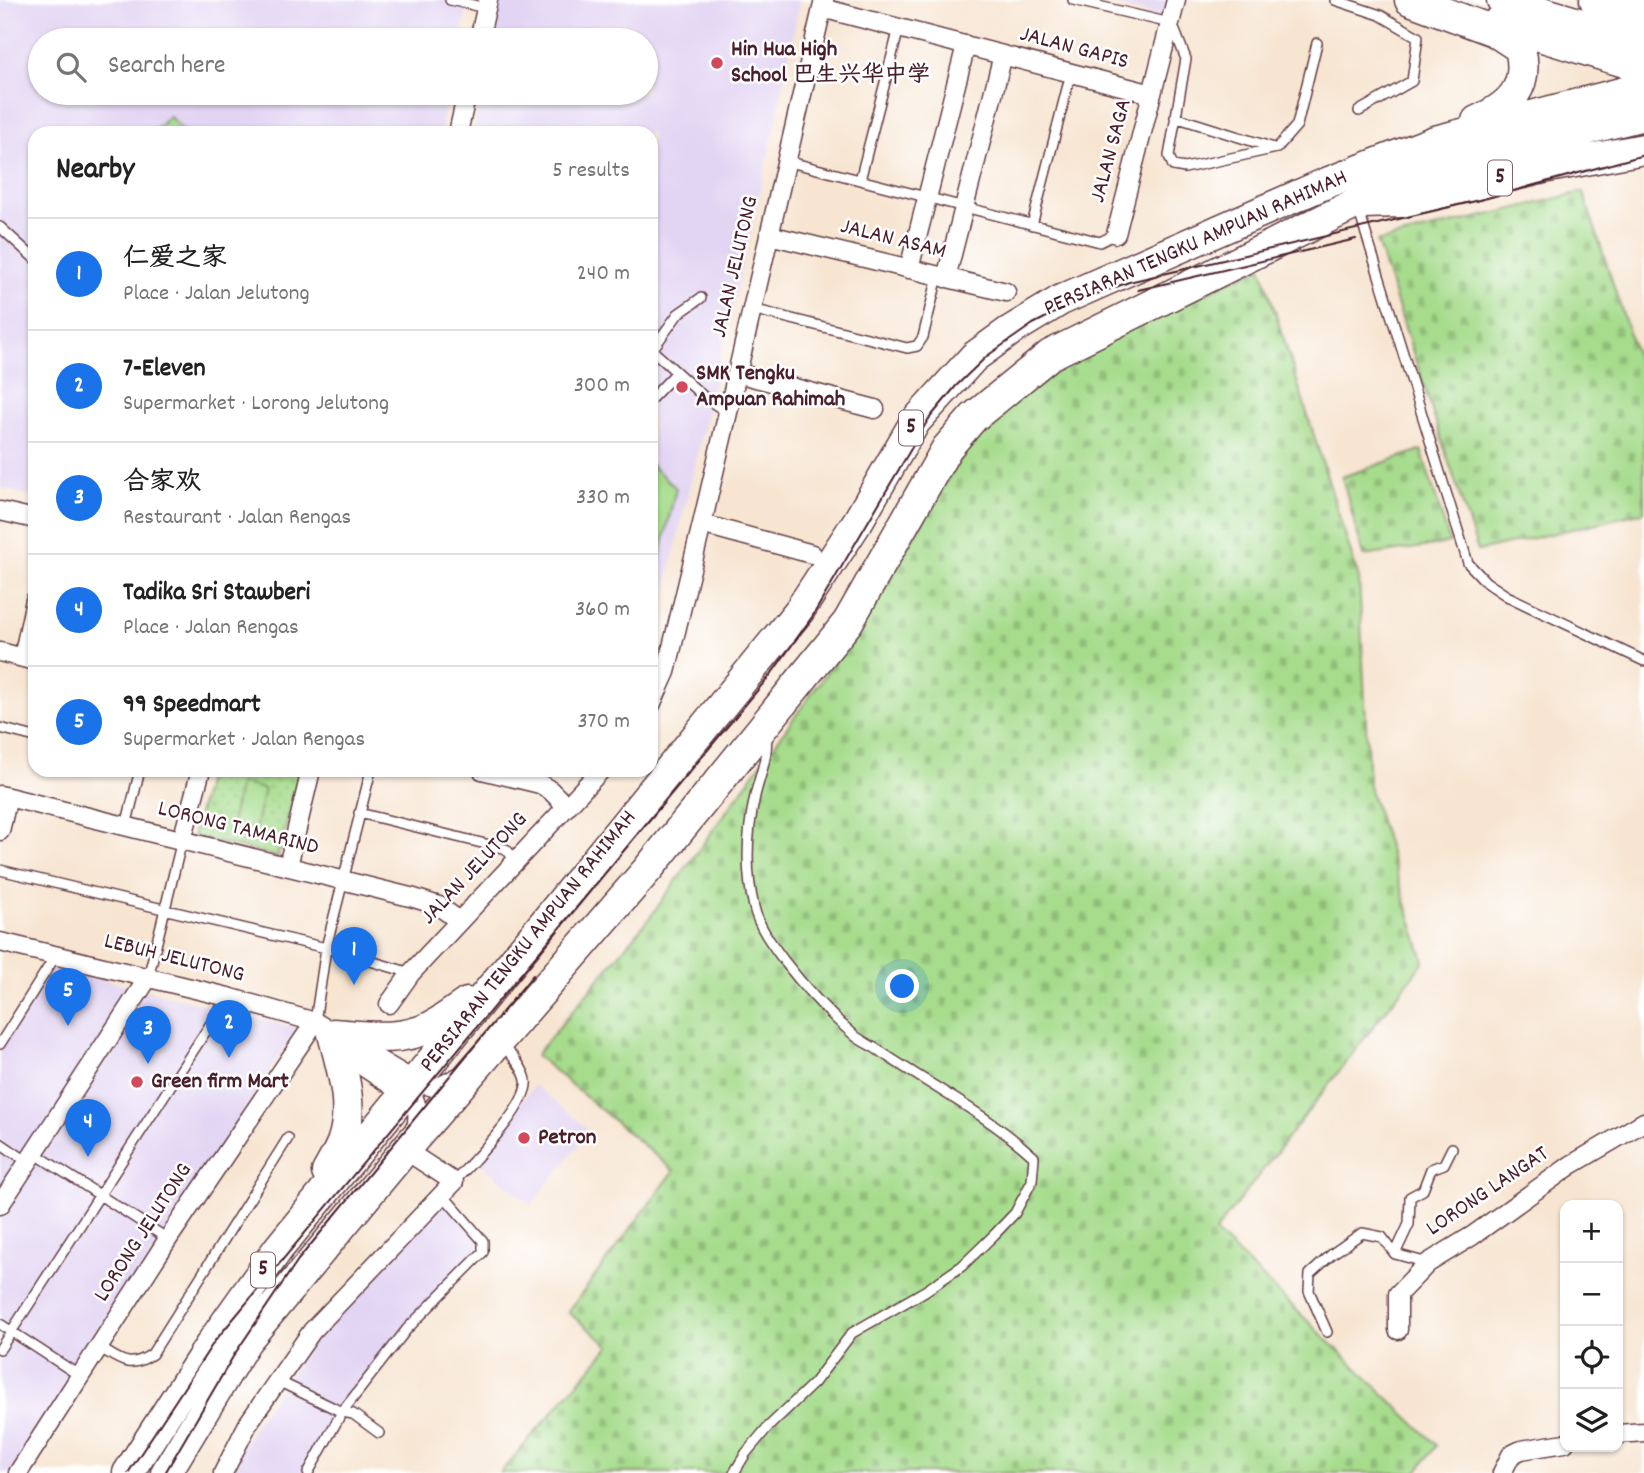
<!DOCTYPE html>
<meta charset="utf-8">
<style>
:root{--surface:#fff;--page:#f2f2f2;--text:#222;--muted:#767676;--line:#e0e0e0;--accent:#1a73e8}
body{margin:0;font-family:Dekko,"LXGW WenKai TC",sans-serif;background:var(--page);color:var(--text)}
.controls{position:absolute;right:21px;bottom:21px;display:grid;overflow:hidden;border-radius:14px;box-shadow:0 2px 5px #0004}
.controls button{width:63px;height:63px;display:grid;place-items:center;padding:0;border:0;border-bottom:2px solid var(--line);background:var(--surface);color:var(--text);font:35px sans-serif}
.you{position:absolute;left:903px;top:987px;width:24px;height:24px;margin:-18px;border:5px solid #fff;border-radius:50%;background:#1a73e8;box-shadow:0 0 0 10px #1a73e833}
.badge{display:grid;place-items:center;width:46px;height:46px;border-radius:50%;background:var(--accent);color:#fff;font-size:23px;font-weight:700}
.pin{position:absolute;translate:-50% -58px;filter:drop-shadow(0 2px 4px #0008)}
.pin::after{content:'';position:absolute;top:37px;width:24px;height:21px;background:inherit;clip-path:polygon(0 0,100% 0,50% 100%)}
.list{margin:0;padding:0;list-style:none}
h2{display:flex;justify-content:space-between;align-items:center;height:91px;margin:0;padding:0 28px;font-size:30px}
h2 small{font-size:23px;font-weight:400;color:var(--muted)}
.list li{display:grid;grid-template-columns:46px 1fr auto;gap:21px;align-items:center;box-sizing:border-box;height:112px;padding:0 28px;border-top:2px solid var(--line)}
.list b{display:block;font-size:26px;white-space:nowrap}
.list p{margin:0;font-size:23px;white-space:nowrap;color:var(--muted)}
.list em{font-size:23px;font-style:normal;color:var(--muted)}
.icon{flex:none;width:38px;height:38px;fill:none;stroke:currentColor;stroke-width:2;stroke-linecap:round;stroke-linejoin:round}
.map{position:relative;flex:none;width:1644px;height:1473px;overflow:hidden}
.search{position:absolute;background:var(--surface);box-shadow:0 2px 5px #0004;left:28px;top:28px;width:630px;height:77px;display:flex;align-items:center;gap:18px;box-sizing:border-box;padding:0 24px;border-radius:38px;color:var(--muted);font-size:26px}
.panel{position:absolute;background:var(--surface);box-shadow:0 2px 5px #0004;left:28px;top:126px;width:630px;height:651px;border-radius:21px}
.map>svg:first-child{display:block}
</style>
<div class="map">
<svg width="1644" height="1473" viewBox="0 0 1644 1473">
<defs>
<pattern id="grass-dots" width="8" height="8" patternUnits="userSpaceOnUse" patternTransform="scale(1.75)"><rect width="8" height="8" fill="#a6dc8c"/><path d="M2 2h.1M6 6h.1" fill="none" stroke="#90bc79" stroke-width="1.8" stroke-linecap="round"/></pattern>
<pattern id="cemetery-stones" width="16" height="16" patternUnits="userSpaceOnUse" patternTransform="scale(1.75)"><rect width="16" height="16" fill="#a6dc8c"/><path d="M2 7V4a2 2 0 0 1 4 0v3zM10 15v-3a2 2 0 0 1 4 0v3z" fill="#90bc79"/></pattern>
</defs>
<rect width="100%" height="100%" fill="#fff"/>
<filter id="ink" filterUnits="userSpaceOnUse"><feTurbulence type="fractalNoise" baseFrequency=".0143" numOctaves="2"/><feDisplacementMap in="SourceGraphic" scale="14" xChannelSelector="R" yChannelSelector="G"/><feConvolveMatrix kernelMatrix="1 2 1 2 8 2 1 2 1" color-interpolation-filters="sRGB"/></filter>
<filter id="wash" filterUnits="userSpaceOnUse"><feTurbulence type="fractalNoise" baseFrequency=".00686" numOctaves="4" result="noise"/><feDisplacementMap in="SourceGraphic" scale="28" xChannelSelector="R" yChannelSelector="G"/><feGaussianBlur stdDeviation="1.57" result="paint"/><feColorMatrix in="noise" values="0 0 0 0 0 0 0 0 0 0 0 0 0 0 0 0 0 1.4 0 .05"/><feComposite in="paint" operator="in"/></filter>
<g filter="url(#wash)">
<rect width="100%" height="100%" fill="#f7e5d1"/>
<path fill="#e2d4f3" d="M 0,0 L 469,0 L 460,40 L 40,40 L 40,93 L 449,93 L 440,133 L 35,133 L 35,497 L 0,488 Z
M 499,0 L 800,0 L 777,118 L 653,641 L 651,133 L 473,133 L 481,93 L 646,93 L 646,40 L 492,40 Z
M 1091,0 L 1170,0 L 1166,17 Z
M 53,967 L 297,1028 L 11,1473 L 0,1473 L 0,1051 Z
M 535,1085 L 590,1131 L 531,1205 L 473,1157 Z
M 443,1200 L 480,1242 L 480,1251 L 406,1326 L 305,1473 L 230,1473 L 254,1425 L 314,1340 Z"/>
<path fill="url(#grass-dots)" stroke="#787e5c" stroke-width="2" d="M 209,770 L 300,770 L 278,857 L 193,836 Z"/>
<path fill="url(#cemetery-stones)" stroke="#787e5c" stroke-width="2" d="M 1583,192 L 1644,379 L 1644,512 L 1478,551 L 1377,242 Z
M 1261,267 L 1359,579 L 1369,786 L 1424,961 L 1215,1232 L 1437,1445 L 1416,1473 L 500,1473 L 610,1346 L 568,1312 L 674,1171 L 536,1055 L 651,916 L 848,643 L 883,590 L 973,435 L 1018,395 L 1095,342 Z
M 1421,450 L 1450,543 L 1364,556 L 1342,477 Z"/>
<path fill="#a6dc8c" stroke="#787e5c" stroke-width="2" d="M 169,116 L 185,133 L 153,133 Z
M 651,465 L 676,488 L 651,595 Z
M 240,783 L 264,789 L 255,830 L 231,824 Z"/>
</g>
<g filter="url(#ink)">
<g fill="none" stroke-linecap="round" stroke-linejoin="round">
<defs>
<path id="service" d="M 450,0 L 486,8
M 1073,0 L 1170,23
M 1335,0 L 1380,15 L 1418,37 L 1412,81 L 1359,111
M 1168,31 L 1175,31 L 1186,59 L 1169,156 L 1173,166 L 1185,168 L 1277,148 L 1297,125 L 1317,43
M 1175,117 L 1274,148
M 786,161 L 1100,242 L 1116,234
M 860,180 L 899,28
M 1358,208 L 1468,563 L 1486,582 L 1507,596 L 1644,661
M 1032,225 L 1071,73
M 0,227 L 35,259
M 752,309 L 907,348 L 917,346 L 923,337 L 938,276
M 651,349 L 704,397 L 728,413
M 652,350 L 678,314 L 701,298
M 651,399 L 676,373
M 0,728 L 35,737
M 359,813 L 506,849 L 516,861
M 126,826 L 140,770
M 0,870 L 326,948 L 411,973
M 148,978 L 182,840
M 315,1022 L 326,948 L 371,770
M 0,1044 L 56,955
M 0,1143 L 28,1162
M 34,1153 L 168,1239
M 454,1182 C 471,1163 530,1105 526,1080 C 523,1066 510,1054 501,1043
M 1395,1254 L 1409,1224 L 1410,1197 L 1423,1190 L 1431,1169 L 1444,1164 L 1452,1148
M 0,1324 L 80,1376
M 1327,1332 L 1309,1291 L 1310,1274 L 1332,1254 L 1362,1233 L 1382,1237 L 1395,1254 L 1428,1263
M 99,1347 C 120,1360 129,1370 152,1354 L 288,1138
M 0,1349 L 228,997
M 278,1381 L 342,1412 L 353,1414 L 379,1433
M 308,1473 L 342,1412 L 407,1329 L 483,1252 L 483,1241 L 442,1194
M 734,1473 L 746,1453 L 767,1428 L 814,1383 L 852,1333 L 925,1291 L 962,1266 L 994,1235 L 1015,1213 L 1032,1181 L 1034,1157 C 988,1115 933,1087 881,1052 C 873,1046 862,1042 854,1035 C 829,1014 805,988 785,962 C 773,946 758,926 754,907 C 745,870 747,832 755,796 C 760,775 769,755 766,734"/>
<path id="minor" d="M 822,8 L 1152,94
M 479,40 L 488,0
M 458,133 L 467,93
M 1116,234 L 1176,0
M 769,235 L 1006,292
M 909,269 L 966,45
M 946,278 L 1003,55
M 737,373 L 875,409
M 0,511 L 35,519
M 702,524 L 812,554
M 0,652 L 35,661
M 23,658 L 35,600
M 651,705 L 666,672 L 702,524 L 824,0
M 482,770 L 540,784 L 550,790 L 567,807
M 0,795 L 414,898 L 439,906 L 459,921
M 0,831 L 8,797
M 182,840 L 201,770
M 288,866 L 311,770
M 0,942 L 228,997 L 315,1022 L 416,1082 L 437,1088 L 460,1076
M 389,1004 L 411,973 L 601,770
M 348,1049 L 365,1068 L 415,1101 C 419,1112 418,1122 415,1134
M 0,1205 L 148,978
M 1398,1330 L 1398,1294 L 1428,1263 L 1472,1236 L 1571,1165 L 1644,1122
M 1618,1434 L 1644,1432
M 18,1473 L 168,1239 L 315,1022
M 223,1473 L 249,1422 L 312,1331 L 454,1182 L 405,1150
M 1502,1473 L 1511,1455 L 1521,1450 L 1565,1443"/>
<path id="trunk" d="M 1410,0 L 1494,31 L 1520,48 C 1530,88 1510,106 1477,121
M 1502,0 L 1612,33 L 1644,40
M 1595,0 L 1644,13
M 1497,23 L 1644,68
M 1360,203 L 1402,202 L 1548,167 L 1644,149
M 327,1172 C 332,1163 338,1153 342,1143 C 355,1108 342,1069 333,1034 C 365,1036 400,1042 430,1027 C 443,1021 455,1011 467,1003
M 128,1473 L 213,1341 L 278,1249 L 799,611 L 858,521 L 915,422 L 974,357 L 1010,331 L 1061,300 L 1324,184 L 1435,141 L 1644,87
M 166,1473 L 246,1341 L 413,1140 L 648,869 L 848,622 L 947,448 L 974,417 L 1050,355 L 1357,203 L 1389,184 L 1423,170 L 1644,115"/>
</defs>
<use href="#service" stroke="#643d44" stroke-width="12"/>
<use href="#minor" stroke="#643d44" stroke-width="21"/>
<use href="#trunk" stroke="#643d44" stroke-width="33"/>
<use href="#service" stroke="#fff" stroke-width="9"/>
<use href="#minor" stroke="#fff" stroke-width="18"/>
<use href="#trunk" stroke="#fff" stroke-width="30"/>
<path stroke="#4a1f2b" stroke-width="2" d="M 1138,290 L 1356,239
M 128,1473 L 214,1342 L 772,673 L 812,617 L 928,420 L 956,386 L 987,356 L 1033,324 L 1076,302 L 1129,282 L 1480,200 L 1644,155
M 165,1473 L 234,1355 L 298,1260 L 533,975"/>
</g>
</g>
<g fill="#d1495b" stroke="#fff" stroke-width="2.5">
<circle cx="717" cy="63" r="7"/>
<circle cx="682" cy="387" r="7"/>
<circle cx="137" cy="1082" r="7"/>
<circle cx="524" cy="1138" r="7"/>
</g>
<g text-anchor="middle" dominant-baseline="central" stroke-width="5" stroke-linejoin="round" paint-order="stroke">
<g fill="#fff" stroke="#80626b" stroke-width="2">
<rect x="1488" y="160.5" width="24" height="35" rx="5"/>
<rect x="899" y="410.5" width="24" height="35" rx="5"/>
<rect x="251" y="1252.5" width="24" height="35" rx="5"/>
</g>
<g font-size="21" font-weight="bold" fill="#4a1f2b">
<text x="1500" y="178">5</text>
<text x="911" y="428">5</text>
<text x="263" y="1270">5</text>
</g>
<g font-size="23" fill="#4a1f2b" stroke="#fff">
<text transform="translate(1074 49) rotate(15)">JALAN GAPIS</text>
<text transform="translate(1112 151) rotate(-75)">JALAN SAGA</text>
<text transform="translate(893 240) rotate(14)">JALAN ASAM</text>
<text transform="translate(1196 244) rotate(-24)">PERSIARAN TENGKU AMPUAN RAHIMAH</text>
<text transform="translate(736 267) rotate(-77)">JALAN JELUTONG</text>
<text transform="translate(238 829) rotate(14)">LORONG TAMARIND</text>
<text transform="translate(475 869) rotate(-47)">JALAN JELUTONG</text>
<text transform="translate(529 942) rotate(-51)">PERSIARAN TENGKU AMPUAN RAHIMAH</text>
<text transform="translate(174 959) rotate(14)">LEBUH JELUTONG</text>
<text transform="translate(1488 1192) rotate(-34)">LORONG LANGAT</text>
<text transform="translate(144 1233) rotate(-57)">LORONG JELUTONG</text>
</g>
<g font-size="23" font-weight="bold" fill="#4a1f2b" stroke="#fff" text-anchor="start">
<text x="731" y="50">Hin Hua High<tspan x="731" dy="26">School 巴生兴华中学</tspan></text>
<text x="696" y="374">SMK Tengku<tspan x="696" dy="26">Ampuan Rahimah</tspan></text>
<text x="151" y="1082">Green firm Mart</text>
<text x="538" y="1138">Petron</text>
</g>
</g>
</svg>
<div class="controls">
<button>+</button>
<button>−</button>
<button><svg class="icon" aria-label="locate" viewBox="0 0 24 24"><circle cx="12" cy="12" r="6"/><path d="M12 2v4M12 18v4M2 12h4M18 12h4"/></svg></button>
<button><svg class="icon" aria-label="layers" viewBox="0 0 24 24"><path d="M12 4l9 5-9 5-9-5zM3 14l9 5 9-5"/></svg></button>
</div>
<div class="you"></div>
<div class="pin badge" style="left:354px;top:985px">1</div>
<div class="pin badge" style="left:229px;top:1058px">2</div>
<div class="pin badge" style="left:148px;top:1064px">3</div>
<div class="pin badge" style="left:88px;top:1157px">4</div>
<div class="pin badge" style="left:68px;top:1026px">5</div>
<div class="search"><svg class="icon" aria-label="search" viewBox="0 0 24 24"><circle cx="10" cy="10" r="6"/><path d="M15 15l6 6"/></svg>Search here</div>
<section class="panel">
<h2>Nearby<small>5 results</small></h2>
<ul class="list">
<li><span class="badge">1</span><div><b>仁爱之家</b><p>Place · Jalan Jelutong</p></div><em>240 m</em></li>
<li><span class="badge">2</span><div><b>7-Eleven</b><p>Supermarket · Lorong Jelutong</p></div><em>300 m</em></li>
<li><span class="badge">3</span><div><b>合家欢</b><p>Restaurant · Jalan Rengas</p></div><em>330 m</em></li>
<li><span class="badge">4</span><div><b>Tadika Sri Stawberi</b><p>Place · Jalan Rengas</p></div><em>360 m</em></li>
<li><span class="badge">5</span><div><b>99 Speedmart</b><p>Supermarket · Jalan Rengas</p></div><em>370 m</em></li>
</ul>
</section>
</div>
